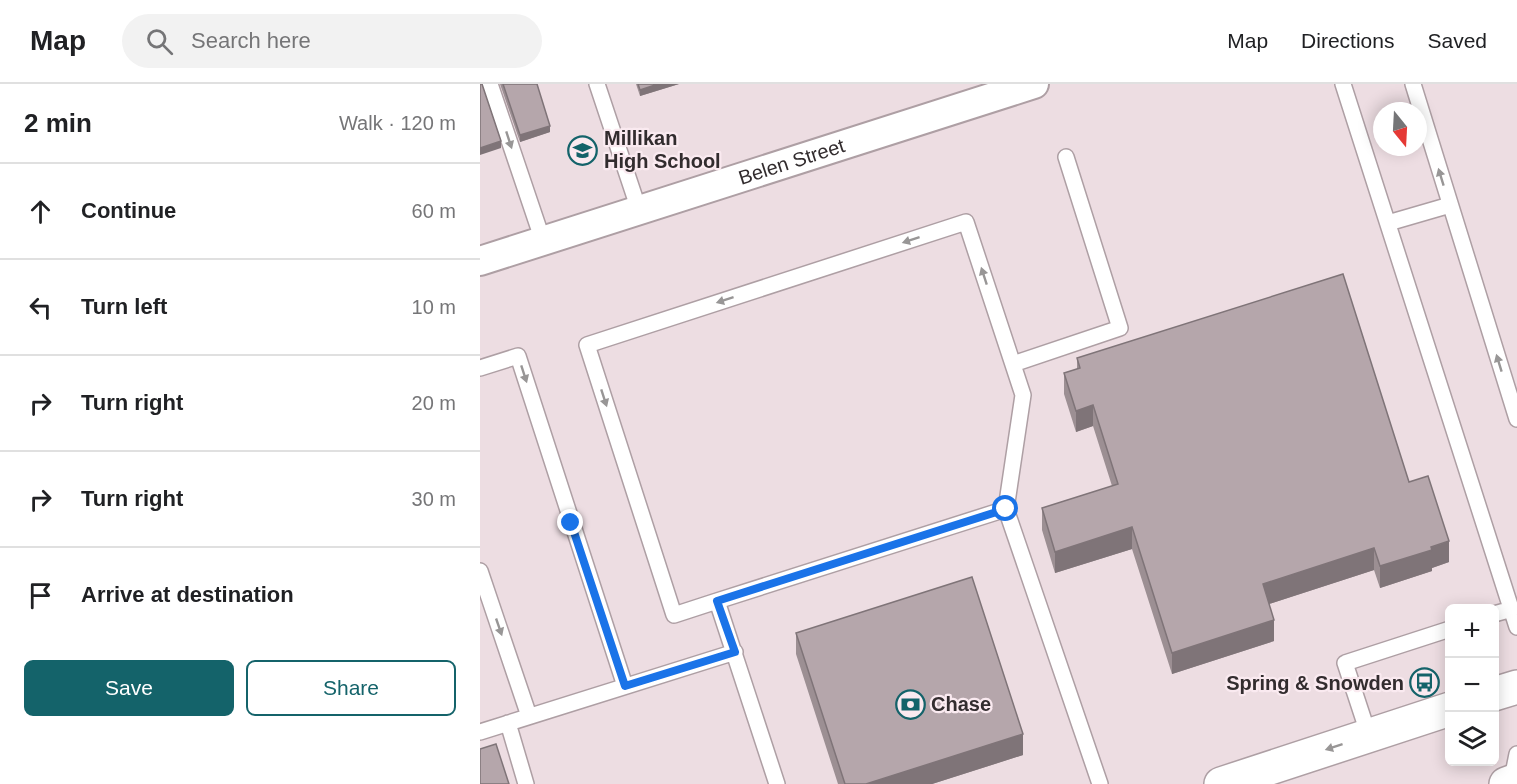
<!DOCTYPE html>
<meta charset="utf-8">
<style>
:root{--surface:#fff;--page:#f2f2f2;--text:#202124;--muted:#757577;--line:#e0e0e0;--accent:#14636a}
body{margin:0;font-family:Helvetica,sans-serif;background:var(--page);color:var(--text)}
.controls{position:absolute;right:18px;bottom:18px;display:grid;overflow:hidden;border-radius:9px;box-shadow:0 3px 15px #0003}
.controls button{width:54px;height:54px;display:grid;place-items:center;padding:0;border:0;border-bottom:2px solid var(--line);background:var(--surface);color:var(--text);font:30px sans-serif}
.compass{position:absolute;left:893px;top:18px;width:54px;height:54px;border-radius:50%;background:var(--surface);box-shadow:0 3px 15px #0003;rotate:162deg}
.stop{position:absolute;width:18px;height:18px;margin:-14px;border:4px solid #1a73e8;border-radius:50%;background:#fff}
.stop.end{background:#1a73e8;border-color:#fff;box-shadow:0 2px 6px #0008}
.list{margin:0;padding:0;list-style:none}
h2{display:flex;justify-content:space-between;align-items:center;height:78px;margin:0;padding:0 24px;font-size:26px}
h2 small{font-size:20px;font-weight:400;color:var(--muted)}
.list li{display:grid;grid-template-columns:39px 1fr auto;gap:18px;align-items:center;box-sizing:border-box;height:96px;padding:0 24px;border-top:2px solid var(--line)}
.list b{display:block;font-size:22px;white-space:nowrap}
.list em{font-size:20px;font-style:normal;color:var(--muted)}
.actions{display:flex;gap:12px;padding:18px 24px}
.actions a{flex:1;padding:14px 0;border:2px solid var(--accent);border-radius:9px;text-align:center;font-size:21px;color:var(--accent)}
.actions .main{background:var(--accent);color:#fff}
.icon{flex:none;width:33px;height:33px;fill:none;stroke:currentColor;stroke-width:2;stroke-linecap:round;stroke-linejoin:round}
.map{position:relative;flex:none;width:1037px;height:700px;overflow:hidden}
header{display:flex;align-items:center;gap:36px;box-sizing:border-box;height:84px;padding:0 30px;background:var(--surface);border-bottom:2px solid var(--line)}
header strong{font-size:28px}
nav{display:flex;gap:33px;margin-inline-start:auto;font-size:21px}
.search{width:420px;height:54px;background:var(--page);display:flex;align-items:center;gap:15px;box-sizing:border-box;padding:0 21px;border-radius:33px;color:var(--muted);font-size:22px}
main{display:flex}
aside{flex:1;background:var(--surface)}
.map>svg:first-child{display:block}
</style>
<header>
<strong>Map</strong>
<div class="search"><svg class="icon" aria-label="search" viewBox="0 0 24 24"><circle cx="10" cy="10" r="6"/><path d="M15 15l6 6"/></svg>Search here</div>
<nav><a>Map</a><a>Directions</a><a>Saved</a></nav>
</header>
<main>
<aside>
<h2>2 min<small>Walk · 120 m</small></h2>
<ul class="list">
<li><svg class="icon" aria-label="ahead" viewBox="0 0 24 24"><path d="M12 20V5M6 11l6-6 6 6"/></svg><div><b>Continue</b></div><em>60 m</em></li>
<li><svg class="icon" aria-label="left" viewBox="0 0 24 24"><path d="M17 20v-9H6M10 6l-5 5 5 5"/></svg><div><b>Turn left</b></div><em>10 m</em></li>
<li><svg class="icon" aria-label="right" viewBox="0 0 24 24"><path d="M7 20v-9h11M14 6l5 5-5 5"/></svg><div><b>Turn right</b></div><em>20 m</em></li>
<li><svg class="icon" aria-label="right" viewBox="0 0 24 24"><path d="M7 20v-9h11M14 6l5 5-5 5"/></svg><div><b>Turn right</b></div><em>30 m</em></li>
<li><svg class="icon" aria-label="arrive" viewBox="0 0 24 24"><path d="M6 21V4h12l-3 4 3 4H6"/></svg><div><b>Arrive at destination</b></div></li>
</ul>
<div class="actions"><a class="main">Save</a><a>Share</a></div>
</aside>
<div class="map">
<svg width="1037" height="700" viewBox="0 0 1037 700">
<rect width="100%" height="100%" fill="#eddde2"/>
<g fill="none" stroke-linecap="round" stroke-linejoin="round">
<defs>
<path id="service" d="M 10,0 L 63,157
M 117,0 L 159,126
M 863,0 L 1037,543
M 933,0 L 1037,335
M 908,139 L 970,121
M 533,280 L 640,244 L 586,73
M 0,284 L 38,272 L 145,602
M 0,487 L 49,632
M 237,517 L 194,531 L 107,261 L 486,138 L 543,311 L 526,425
M 1014,530 L 1032,525
M 28,639 L 46,700
M 0,648 L 255,568
M 889,652 L 865,579 L 970,545
M 297,700 L 237,517 L 526,425 L 620,700
M 1031,700 L 1037,670"/>
<g id="minor">
<path id="s1" d="M 0,177 L 554,0"/>
</g>
<path id="secondary" d="M 1014,610 L 1037,603
M 741,700 L 970,625
M 1026,700 L 1037,696"/>
</defs>
<use href="#service" stroke="#ae9fa4" stroke-width="18"/>
<use href="#minor" stroke="#ae9fa4" stroke-width="32"/>
<use href="#secondary" stroke="#ae9fa4" stroke-width="36"/>
<use href="#service" stroke="#fff" stroke-width="15"/>
<use href="#minor" stroke="#fff" stroke-width="28"/>
<use href="#secondary" stroke="#fff" stroke-width="33"/>
</g>
<path fill="#9c8f93" d="M 20,0 L 57,0 L 70,48 L 40,58 Z
M 156,0 L 199,0 L 160,12 Z
M 597,274 L 929,398 L 969,478 L 952,484 L 952,487 L 900,504 L 894,486 L 789,520 L 794,557 L 692,590 L 652,465 L 575,489 L 562,446 L 562,424 L 632,402 L 613,342 L 596,348 L 584,310 L 584,289 L 597,285 Z
M 316,549 L 543,671 L 452,700 L 358,700 L 316,570 Z"/>
<path fill="#7f7478" d="M 178,0 L 199,0 L 160,12 L 160,6 Z
M 70,42 L 70,48 L 40,58 L 40,51 Z
M 21,57 L 21,64 L 0,71 L 0,64 Z
M 613,321 L 613,342 L 596,348 L 596,327 Z
M 652,443 L 652,465 L 575,489 L 575,468 Z
M 969,457 L 969,478 L 952,484 L 952,487 L 900,504 L 900,482 Z
M 894,464 L 894,486 L 783,522 L 783,500 Z
M 794,536 L 794,557 L 692,590 L 692,569 Z
M 543,650 L 543,671 L 452,700 L 386,700 Z"/>
<path fill="#b5a6ab" stroke="#7f7478" stroke-width="1.5" d="M 0,0 L 2,0 L 21,57 L 0,64 Z
M 23,0 L 57,0 L 70,42 L 40,51 Z
M 158,0 L 178,0 L 160,6 Z
M 863,190 L 929,398 L 948,392 L 969,457 L 951,463 L 952,466 L 900,482 L 894,464 L 783,500 L 794,536 L 692,569 L 652,443 L 575,468 L 562,424 L 638,400 L 613,321 L 596,327 L 584,289 L 600,284 L 597,274 Z
M 492,493 L 543,650 L 386,700 L 365,700 L 316,549 Z
M 16,660 L 29,700 L 0,700 L 0,665 Z"/>
<defs><path id="oneway-solid" d="M-6-.8H1V-3.2L6.5 0L1 3.2V.8H-6Z" transform="scale(1.5)"/></defs>
<g fill="#989696">
<use href="#oneway-solid" transform="translate(29 56) rotate(72)"/>
<use href="#oneway-solid" transform="translate(961 93) rotate(-107)"/>
<use href="#oneway-solid" transform="translate(431 156) rotate(162)"/>
<use href="#oneway-solid" transform="translate(504 192) rotate(-108)"/>
<use href="#oneway-solid" transform="translate(245 216) rotate(162)"/>
<use href="#oneway-solid" transform="translate(1019 279) rotate(-107)"/>
<use href="#oneway-solid" transform="translate(44 290) rotate(72)"/>
<use href="#oneway-solid" transform="translate(124 314) rotate(72)"/>
<use href="#oneway-solid" transform="translate(19 543) rotate(71)"/>
<use href="#oneway-solid" transform="translate(854 663) rotate(162)"/>
</g>
<g fill="none" stroke-linecap="round" stroke-linejoin="round">
<path stroke="#1a73e8" stroke-width="8" d="M 91,439 L 145,602 L 255,568 L 237,517 L 526,425"/>
</g>
<defs>
<symbol id="school-ring" viewBox="-11 -11 22 22"><circle r="9.5" fill="#faeaf0" stroke="#14636a" stroke-width="1.5"/><path d="M0-5L7-2L0 1L-7-2ZM-4 1L0 2.5L4 1V4Q0 6-4 4Z" fill="#14636a"/></symbol>
<symbol id="bus-ring" viewBox="-11 -11 22 22"><circle r="9.5" fill="#faeaf0" stroke="#14636a" stroke-width="1.5"/><path d="M-5-6H5V4H4V6H2V4H-2V6H-4V4H-5ZM-3.5-4V0h7V-4ZM-3.5 1.2v1.5H-2V1.2ZM2 1.2v1.5H3.5V1.2Z" fill="#14636a"/></symbol>
<symbol id="bank-ring" viewBox="-11 -11 22 22"><circle r="9.5" fill="#faeaf0" stroke="#14636a" stroke-width="1.5"/><path d="M-6-4H6V4H-6ZM0-2.3a2.3 2.3 0 1 0 0 4.6a2.3 2.3 0 1 0 0-4.6Z" fill="#14636a"/></symbol>
</defs>
<g fill-rule="evenodd">
<use href="#school-ring" x="86" y="50" width="33" height="33"/>
<use href="#bus-ring" x="928" y="582" width="33" height="33"/>
<use href="#bank-ring" x="414" y="604" width="33" height="33"/>
</g>
<g text-anchor="middle" dominant-baseline="central" stroke-width="4.5" stroke-linejoin="round" paint-order="stroke">
<g font-size="20" font-weight="bold" fill="#322c2e" stroke="#faeaf0" text-anchor="start">
<text x="124" y="54">Millikan<tspan x="124" dy="23">High School</tspan></text>
<text x="924" y="599" text-anchor="end">Spring &amp; Snowden</text>
<text x="451" y="620">Chase</text>
</g>
<g font-size="20" fill="#322c2e" stroke="#faeaf0">
<text stroke="none"><textPath href="#s1" startOffset="327">Belen Street</textPath></text>
</g>
</g>
</svg>
<div class="controls">
<button>+</button>
<button>−</button>
<button><svg class="icon" aria-label="layers" viewBox="0 0 24 24"><path d="M12 4l9 5-9 5-9-5zM3 14l9 5 9-5"/></svg></button>
</div>
<svg class="compass" viewBox="-18 -18 36 36"><path d="M0-13l5 13h-10z" fill="#e53935"/><path d="M0 13l5-13h-10z" fill="#757577"/></svg>
<div class="stop" style="left:526px;top:425px"></div>
<div class="stop end" style="left:91px;top:439px"></div>
</div>
</main>
